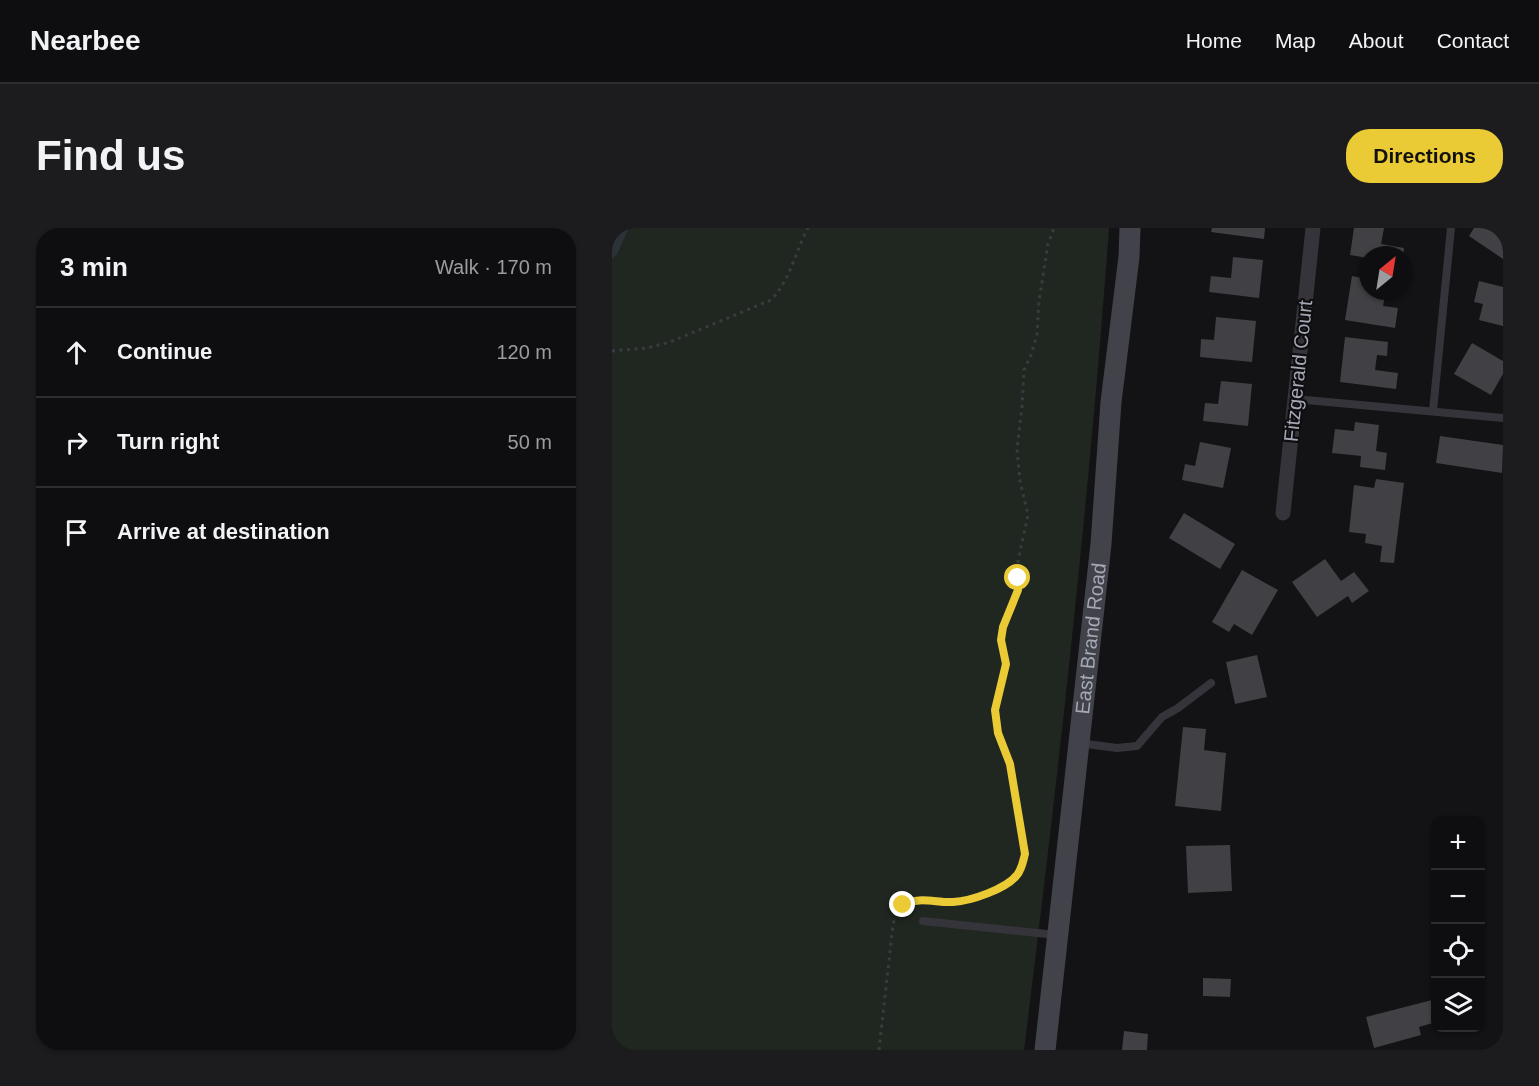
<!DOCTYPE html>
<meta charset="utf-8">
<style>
:root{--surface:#0e0e10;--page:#1c1c1e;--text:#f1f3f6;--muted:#9b9c9f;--line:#2e2e30;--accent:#ebcb35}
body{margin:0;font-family:Arial,sans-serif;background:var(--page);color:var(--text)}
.controls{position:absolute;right:18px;bottom:18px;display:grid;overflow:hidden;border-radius:12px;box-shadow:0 2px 4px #0004}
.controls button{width:54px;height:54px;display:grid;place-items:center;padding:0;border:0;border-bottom:2px solid var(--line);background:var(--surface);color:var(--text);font:30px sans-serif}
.compass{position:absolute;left:747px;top:18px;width:54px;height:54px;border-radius:50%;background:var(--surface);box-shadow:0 2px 4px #0004;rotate:30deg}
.stop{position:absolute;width:18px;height:18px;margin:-14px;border:4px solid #ebcb35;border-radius:50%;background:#fff}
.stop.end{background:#ebcb35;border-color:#fff;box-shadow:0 2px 6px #0008}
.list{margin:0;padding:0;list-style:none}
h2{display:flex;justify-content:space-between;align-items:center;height:78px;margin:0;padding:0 24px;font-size:26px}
h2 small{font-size:20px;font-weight:400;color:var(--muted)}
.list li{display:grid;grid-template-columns:39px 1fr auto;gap:18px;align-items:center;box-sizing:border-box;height:90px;padding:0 24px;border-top:2px solid var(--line)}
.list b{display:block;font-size:22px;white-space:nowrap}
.list em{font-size:20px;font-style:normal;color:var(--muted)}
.icon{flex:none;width:33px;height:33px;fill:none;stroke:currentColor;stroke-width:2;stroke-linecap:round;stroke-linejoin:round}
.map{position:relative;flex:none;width:891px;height:822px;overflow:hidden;border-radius:24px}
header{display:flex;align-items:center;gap:36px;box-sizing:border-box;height:84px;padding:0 30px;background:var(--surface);border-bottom:2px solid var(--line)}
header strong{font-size:28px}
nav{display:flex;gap:33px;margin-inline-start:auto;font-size:21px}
.intro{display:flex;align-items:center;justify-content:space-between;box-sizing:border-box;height:144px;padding:0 36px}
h1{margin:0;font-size:42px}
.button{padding:15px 27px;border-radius:24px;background:var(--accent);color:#111;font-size:21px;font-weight:700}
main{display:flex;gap:36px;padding:0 36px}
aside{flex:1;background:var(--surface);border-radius:24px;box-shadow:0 2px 4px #0004}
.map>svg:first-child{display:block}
</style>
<header>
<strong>Nearbee</strong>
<nav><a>Home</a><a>Map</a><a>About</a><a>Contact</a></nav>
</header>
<div class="intro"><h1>Find us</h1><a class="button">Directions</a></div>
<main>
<aside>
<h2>3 min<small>Walk · 170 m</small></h2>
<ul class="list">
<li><svg class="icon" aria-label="ahead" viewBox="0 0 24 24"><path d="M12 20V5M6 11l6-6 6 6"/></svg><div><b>Continue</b></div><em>120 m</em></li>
<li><svg class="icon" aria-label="right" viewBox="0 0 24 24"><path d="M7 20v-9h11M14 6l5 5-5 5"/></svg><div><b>Turn right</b></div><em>50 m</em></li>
<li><svg class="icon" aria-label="arrive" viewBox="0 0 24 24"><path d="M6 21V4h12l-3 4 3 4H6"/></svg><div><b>Arrive at destination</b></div></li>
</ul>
</aside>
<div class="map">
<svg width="891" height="822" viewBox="0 0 891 822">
<rect width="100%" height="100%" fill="#131315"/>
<path fill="#202721" d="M 0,0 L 497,0 C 477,275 446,549 412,822 L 0,822 Z"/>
<path fill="#2c323a" d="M 0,0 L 17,0 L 5,26 L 0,31 Z"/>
<path fill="#404045" d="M 600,0 L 653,0 L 652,11 L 599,4 Z
M 742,0 L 772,0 L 769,16 L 792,20 L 791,27 L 756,27 L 756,30 L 738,27 Z
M 862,0 L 891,0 L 891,31 L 857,8 Z
M 621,29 L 651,32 L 647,70 L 597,64 L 599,48 L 619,50 Z
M 740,48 L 756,51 L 756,63 L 774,63 L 771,78 L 786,80 L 783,100 L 733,92 Z
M 867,53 L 891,59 L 891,98 L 867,92 L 871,76 L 862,74 Z
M 604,89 L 644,93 L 640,134 L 588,129 L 589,111 L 602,112 Z
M 733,109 L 776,114 L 775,128 L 765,127 L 763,142 L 786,145 L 784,161 L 728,154 Z
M 860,115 L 891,133 L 891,146 L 879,167 L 842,146 Z
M 609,153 L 640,156 L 636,198 L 591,193 L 593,175 L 606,176 Z
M 743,194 L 767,197 L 764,223 L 775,225 L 773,242 L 748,239 L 749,228 L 720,225 L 723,201 L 742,203 Z
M 828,208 L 891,217 L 890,245 L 824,235 Z
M 588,214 L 619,220 L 611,260 L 570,252 L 573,236 L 583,238 Z
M 764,251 L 792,255 L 782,335 L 768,334 L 770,318 L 753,315 L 754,306 L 737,304 L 742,257 L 762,260 Z
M 572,285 L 623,316 L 608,341 L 557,310 Z
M 713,331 L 729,353 L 742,344 L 757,363 L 740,375 L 736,368 L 705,389 L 680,354 Z
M 630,342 L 666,362 L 640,407 L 622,396 L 617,404 L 600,394 Z
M 645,427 L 655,469 L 623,476 L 614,434 Z
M 571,499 L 594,501 L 592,522 L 614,525 L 609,583 L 563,578 Z
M 618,617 L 620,663 L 576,665 L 574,618 Z
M 591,750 L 619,751 L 618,769 L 591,768 Z
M 824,771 L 824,794 L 807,799 L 809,807 L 762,820 L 754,789 Z
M 512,803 L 536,806 L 535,822 L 510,822 Z"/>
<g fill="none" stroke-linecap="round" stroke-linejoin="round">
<path stroke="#3a3b41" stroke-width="3" stroke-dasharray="3 4.5" stroke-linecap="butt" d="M 0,123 L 35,120 L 58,114 L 159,72 C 179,51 183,24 196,0
M 267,822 L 281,697 C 283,688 286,680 296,675 C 309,668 327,674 342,674 C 359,673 394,661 405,647 C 410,641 411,633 413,626 L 398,535 L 386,505 L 383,482 L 394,436 L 389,412 L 391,399 L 407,362 L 406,333 L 416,287 L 408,253 L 405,221 L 410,179 L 412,142 L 419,127 L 425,106 L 427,73 L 436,16 L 442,0"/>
<path stroke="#34343a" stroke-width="8" d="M 683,171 L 891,190
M 821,183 L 839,0
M 467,515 L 505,520 L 525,518 L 550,489 L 566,480 L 599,455
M 311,693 L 444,707"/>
<path stroke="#34343a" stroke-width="15" d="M 671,285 L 701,0"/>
<path stroke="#42434a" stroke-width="21" id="s1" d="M 433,822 L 489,316 L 499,174 L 517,29 L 518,0"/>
</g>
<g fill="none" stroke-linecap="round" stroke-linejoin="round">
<path stroke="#ebcb35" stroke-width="8" d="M 291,677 C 307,668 324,675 341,674 C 359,673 394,661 405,647 C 410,641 411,633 413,626 L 398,536 L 386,505 L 383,482 L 394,436 L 389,412 L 391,399 L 406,362 L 406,350"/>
</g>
<g text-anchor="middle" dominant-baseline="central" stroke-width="4.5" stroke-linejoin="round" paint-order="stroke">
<g font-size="20" fill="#a5a8b5" stroke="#0e0e10">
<text transform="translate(686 143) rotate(-84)">Fitzgerald Court</text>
<text stroke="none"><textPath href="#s1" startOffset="414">East Brand Road</textPath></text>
</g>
</g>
</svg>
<div class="controls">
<button>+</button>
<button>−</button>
<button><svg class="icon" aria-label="locate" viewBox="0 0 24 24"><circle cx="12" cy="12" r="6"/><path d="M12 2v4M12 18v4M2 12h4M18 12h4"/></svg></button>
<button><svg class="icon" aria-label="layers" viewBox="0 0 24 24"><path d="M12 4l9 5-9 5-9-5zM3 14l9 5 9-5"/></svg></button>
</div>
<svg class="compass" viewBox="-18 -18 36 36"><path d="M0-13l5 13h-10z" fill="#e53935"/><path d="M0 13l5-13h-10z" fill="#9b9c9f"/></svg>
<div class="stop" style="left:406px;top:350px"></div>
<div class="stop end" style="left:291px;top:677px"></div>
</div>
</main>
